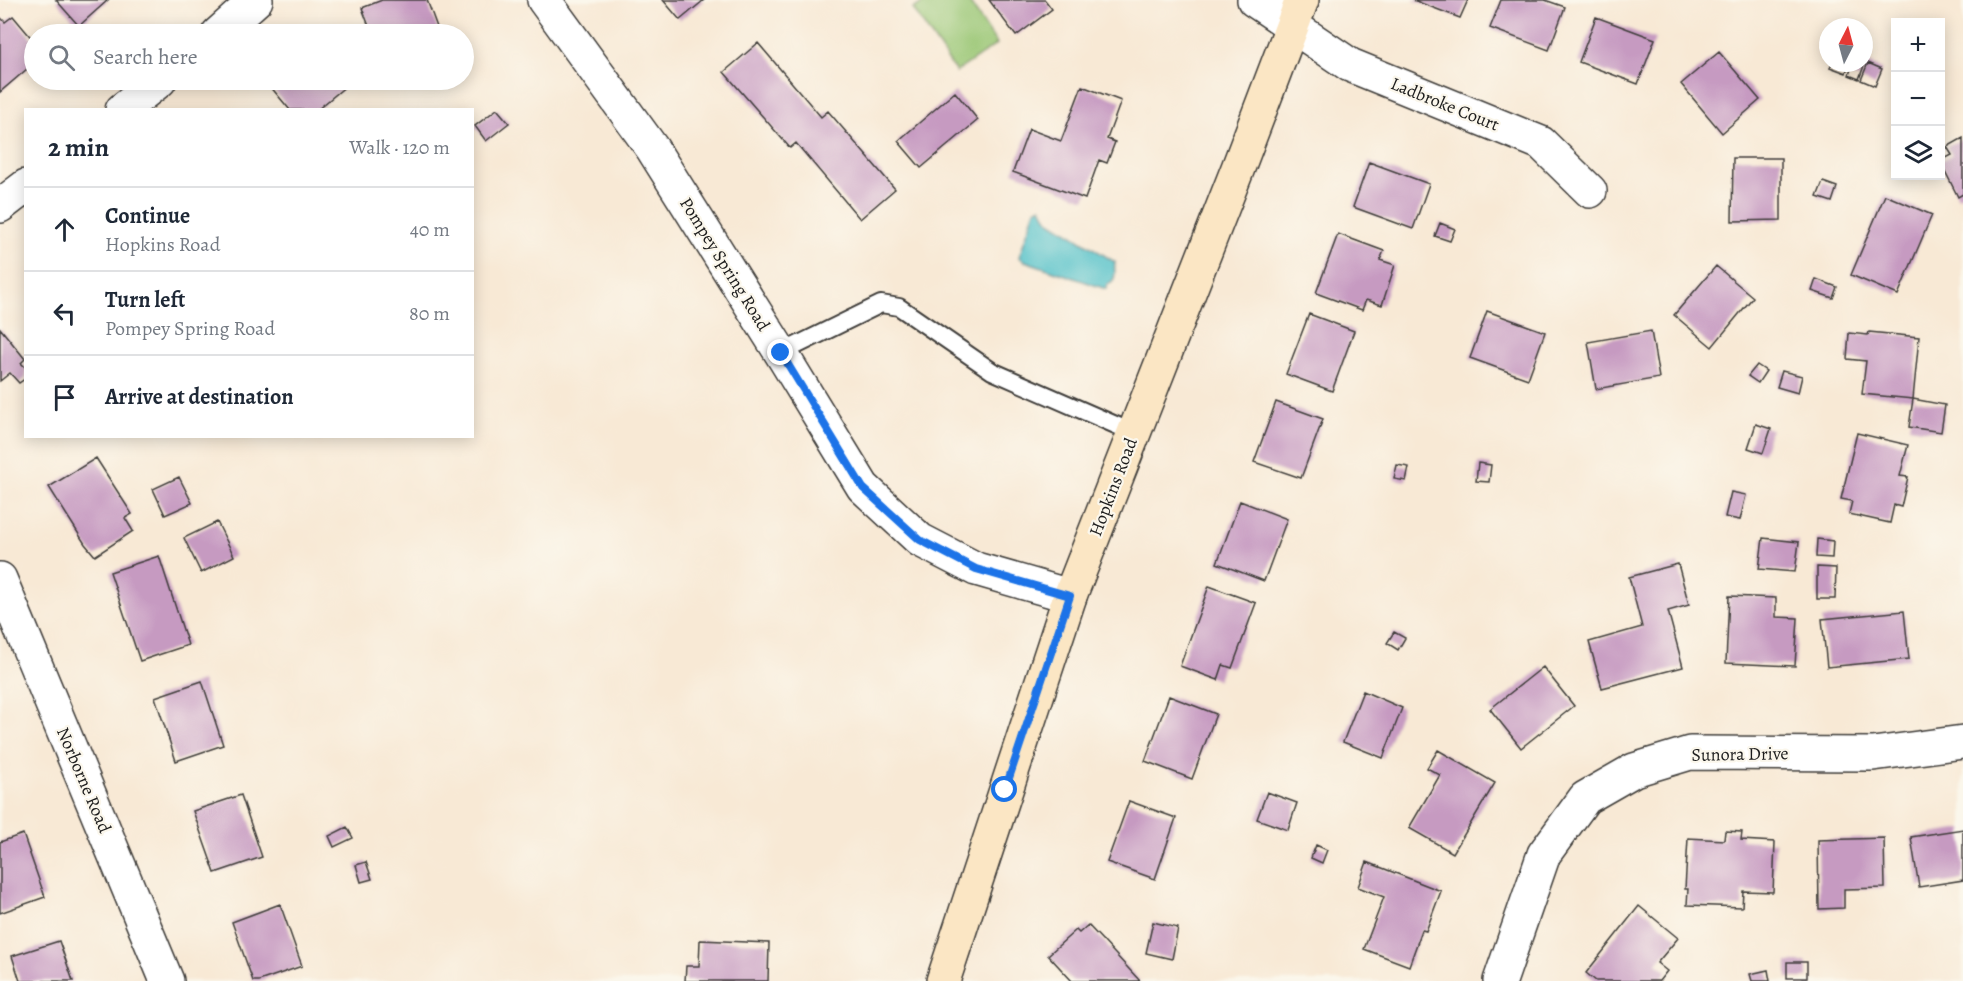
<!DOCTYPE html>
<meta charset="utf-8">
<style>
:root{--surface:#fff;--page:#f2f2f3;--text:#1f2937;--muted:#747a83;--line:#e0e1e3}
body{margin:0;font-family:Alegreya,serif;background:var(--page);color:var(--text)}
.controls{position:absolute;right:18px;top:18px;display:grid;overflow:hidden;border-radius:0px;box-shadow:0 3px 15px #0003}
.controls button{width:54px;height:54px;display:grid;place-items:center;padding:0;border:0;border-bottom:2px solid var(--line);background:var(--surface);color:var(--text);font:30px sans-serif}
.compass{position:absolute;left:1819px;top:18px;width:54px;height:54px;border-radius:50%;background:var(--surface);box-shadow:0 3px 15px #0003;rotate:6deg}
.stop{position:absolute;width:18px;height:18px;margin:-14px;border:4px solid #1a73e8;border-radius:50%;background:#fff}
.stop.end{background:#1a73e8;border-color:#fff;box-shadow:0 2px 6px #0008}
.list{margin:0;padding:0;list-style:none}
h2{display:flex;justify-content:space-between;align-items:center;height:78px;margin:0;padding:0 24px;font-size:26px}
h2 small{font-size:20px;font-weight:400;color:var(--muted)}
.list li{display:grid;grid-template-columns:39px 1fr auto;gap:18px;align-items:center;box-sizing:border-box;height:84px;padding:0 24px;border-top:2px solid var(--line)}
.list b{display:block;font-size:22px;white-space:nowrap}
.list p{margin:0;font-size:20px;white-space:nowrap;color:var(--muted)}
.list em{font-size:20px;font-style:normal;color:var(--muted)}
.icon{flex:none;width:33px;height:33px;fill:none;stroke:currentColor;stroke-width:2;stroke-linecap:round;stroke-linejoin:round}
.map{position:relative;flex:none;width:1963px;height:981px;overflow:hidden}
.search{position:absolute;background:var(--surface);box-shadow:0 3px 15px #0003;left:24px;top:24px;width:450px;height:66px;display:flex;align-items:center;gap:15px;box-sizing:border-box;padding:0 21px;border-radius:33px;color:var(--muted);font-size:22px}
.panel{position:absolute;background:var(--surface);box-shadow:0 3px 15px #0003;left:24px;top:108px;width:450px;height:330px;border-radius:0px}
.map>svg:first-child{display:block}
</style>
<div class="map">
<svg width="1963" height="981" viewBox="0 0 1963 981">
<rect width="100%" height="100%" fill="#fbf7ec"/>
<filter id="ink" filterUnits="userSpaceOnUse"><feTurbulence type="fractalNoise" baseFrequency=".0167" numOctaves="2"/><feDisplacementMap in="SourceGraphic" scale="12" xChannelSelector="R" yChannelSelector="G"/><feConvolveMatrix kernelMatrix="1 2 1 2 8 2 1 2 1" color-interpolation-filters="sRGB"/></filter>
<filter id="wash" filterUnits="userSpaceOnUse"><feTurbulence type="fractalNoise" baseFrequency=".008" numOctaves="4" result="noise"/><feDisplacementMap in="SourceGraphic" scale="24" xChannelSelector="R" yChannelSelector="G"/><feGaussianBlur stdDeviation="1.35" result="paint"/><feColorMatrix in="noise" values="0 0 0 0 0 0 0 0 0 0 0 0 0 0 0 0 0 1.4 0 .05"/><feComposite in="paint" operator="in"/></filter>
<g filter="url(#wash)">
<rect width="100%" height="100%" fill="#f8e9d5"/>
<path fill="#99c673" stroke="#5a7148" stroke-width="1.5" d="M 927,0 L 968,0 L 997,44 L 956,72 L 913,9 Z"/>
<path fill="#53c1c9" stroke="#386e72" stroke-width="1.5" d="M 1041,207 L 1047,219 L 1115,262 C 1113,271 1119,280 1107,284 L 1106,289 L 1025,261 L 1019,257 L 1035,210 Z"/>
<g id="blocks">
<path fill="#c69ac1" d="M 56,0 L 108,0 L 79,26 Z
M 382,0 L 427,0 L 438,30 L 425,34 L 372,34 L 362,8 Z
M 663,0 L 704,0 L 680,20 Z
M 989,0 L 1045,0 L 1052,9 L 1016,36 Z
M 1413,0 L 1468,0 L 1460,18 Z
M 1501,0 L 1545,0 L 1565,7 L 1549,50 L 1490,28 Z
M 13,16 L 34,41 L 34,63 L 0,92 L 0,17 L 5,22 Z
M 1596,17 L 1655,39 L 1638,84 L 1579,62 Z
M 758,43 L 821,117 L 828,111 L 895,189 L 860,219 L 796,143 L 790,148 L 724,72 Z
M 1719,52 L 1760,100 L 1722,133 L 1681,84 Z
M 1832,63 L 1849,63 L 1846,73 L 1830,67 Z
M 1853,63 L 1865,63 L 1859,79 L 1849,75 Z
M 1868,63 L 1882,69 L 1875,86 L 1861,80 Z
M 277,80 L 353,80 L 317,110 L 290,110 L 270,86 Z
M 1082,86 L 1121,101 L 1107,139 L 1115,142 L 1107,163 L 1099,160 L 1085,199 L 1013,172 L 1029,129 L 1061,141 Z
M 955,92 L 978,120 L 921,168 L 898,141 Z
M 497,109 L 509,123 L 486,141 L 475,126 Z
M 1963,138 L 1963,194 L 1958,197 L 1940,161 L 1952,155 L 1947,147 Z
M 1733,158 L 1781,158 L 1781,220 L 1732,221 Z
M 1369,162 L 1429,184 L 1413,229 L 1353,207 Z
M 1823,182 L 1837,187 L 1832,202 L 1817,197 Z
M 1885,195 L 1932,215 L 1898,295 L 1851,275 Z
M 1440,223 L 1455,229 L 1450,241 L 1435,236 Z
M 1338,234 L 1384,251 L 1380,260 L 1395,265 L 1382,305 L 1366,300 L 1362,310 L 1316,293 Z
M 1716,266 L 1753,297 L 1712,347 L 1674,315 Z
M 1816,279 L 1837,287 L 1833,298 L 1812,291 Z
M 1487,311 L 1545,332 L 1528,379 L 1470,358 Z
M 1309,314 L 1354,331 L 1332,391 L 1286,374 Z
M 0,328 L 25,359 L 21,363 L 26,368 L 26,378 L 19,383 L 10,373 L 0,381 Z
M 1651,331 L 1659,378 L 1596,389 L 1588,342 Z
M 1869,332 L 1919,337 L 1913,399 L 1862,394 L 1866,361 L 1847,359 L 1849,333 L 1868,335 Z
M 1757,365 L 1766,371 L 1758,383 L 1748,376 Z
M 1782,371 L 1802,376 L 1798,393 L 1777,387 Z
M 1913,399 L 1945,405 L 1941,432 L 1909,427 Z
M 1276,402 L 1323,419 L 1301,478 L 1254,462 Z
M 1756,424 L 1771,429 L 1763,453 L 1748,448 Z
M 1857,433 L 1908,445 L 1900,476 L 1908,477 L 1901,507 L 1894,505 L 1890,523 L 1849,514 L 1852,501 L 1841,499 Z
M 96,458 L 132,514 L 125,518 L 133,531 L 95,556 L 85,544 L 49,487 Z
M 1478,463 L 1491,465 L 1489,482 L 1476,481 Z
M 1397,465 L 1409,467 L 1406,481 L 1394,479 Z
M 179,477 L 192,503 L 165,515 L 153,489 Z
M 1731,492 L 1746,495 L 1740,520 L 1725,517 Z
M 1240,501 L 1287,519 L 1264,581 L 1217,563 Z
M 217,522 L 234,556 L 201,573 L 184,538 Z
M 1763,538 L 1799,542 L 1795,572 L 1759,569 Z
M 1817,539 L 1833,541 L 1832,558 L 1816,557 Z
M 159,556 L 188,645 L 140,661 L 110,572 Z
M 1678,564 L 1689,605 L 1668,611 L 1683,667 L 1602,688 L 1589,642 L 1642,627 L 1629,577 Z
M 1817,567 L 1836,568 L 1835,599 L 1817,599 Z
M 1209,586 L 1256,603 L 1232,668 L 1223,665 L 1218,680 L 1180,666 Z
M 1729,596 L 1776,598 L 1776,617 L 1798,618 L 1795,666 L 1726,663 Z
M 1904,611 L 1909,659 L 1827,667 L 1822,619 Z
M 1394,632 L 1405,638 L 1398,650 L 1387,643 Z
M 1543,667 L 1574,706 L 1521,748 L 1490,709 Z
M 202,681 L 223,745 L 176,761 L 155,697 Z
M 1363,691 L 1402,708 L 1383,758 L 1343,742 Z
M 1169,696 L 1216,714 L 1192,779 L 1145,761 Z
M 1438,750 L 1495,783 L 1453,853 L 1409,828 L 1440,775 L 1427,768 Z
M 1267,792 L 1297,803 L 1288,830 L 1257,819 Z
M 241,795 L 262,857 L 215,873 L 193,811 Z
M 1129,801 L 1176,818 L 1155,879 L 1107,862 Z
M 347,827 L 353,838 L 334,847 L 329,836 Z
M 1963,829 L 1963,880 L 1919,887 L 1911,837 Z
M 1725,831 L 1742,832 L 1741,840 L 1775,842 L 1773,892 L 1743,891 L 1742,907 L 1687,905 L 1688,889 L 1685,889 L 1688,838 L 1724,840 Z
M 23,834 L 45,897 L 0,913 L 0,842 Z
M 1884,838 L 1885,888 L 1844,889 L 1844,908 L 1819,909 L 1818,840 Z
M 1316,845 L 1327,850 L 1322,863 L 1311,858 Z
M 366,862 L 372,879 L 361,882 L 356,865 Z
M 1367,862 L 1441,891 L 1426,931 L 1422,930 L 1409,966 L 1364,949 L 1384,897 L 1358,887 Z
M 280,904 L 302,966 L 259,981 L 253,981 L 232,922 Z
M 1639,906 L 1678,938 L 1657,963 L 1667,971 L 1659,981 L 1596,981 L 1586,973 Z
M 1153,922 L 1178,928 L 1172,959 L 1146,953 Z
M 1088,925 L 1104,942 L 1140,981 L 1072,981 L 1048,955 L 1076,930 L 1079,933 Z
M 700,940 L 769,943 L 768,981 L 685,981 L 686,966 L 699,966 Z
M 59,941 L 73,981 L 20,981 L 12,956 Z
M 1787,962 L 1807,962 L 1807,978 L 1787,978 Z
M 1768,970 L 1770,981 L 1752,981 L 1750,974 Z"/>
</g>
</g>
<g filter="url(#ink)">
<use href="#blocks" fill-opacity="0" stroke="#3d3b38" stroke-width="1.5"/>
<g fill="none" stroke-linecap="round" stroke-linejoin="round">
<defs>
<path id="lane" d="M 781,353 L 881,304 L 899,307 L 992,371 L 1134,433"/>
<path id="street" d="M 544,0 L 652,148 L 781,353 L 863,487 L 920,540 L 976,569 L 1070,596
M 1254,0 L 1350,65 L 1541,143 L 1590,191
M 218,34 L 256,0
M 122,110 L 160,80
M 0,206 L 26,186
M 0,579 L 167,981
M 1500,981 L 1544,854 L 1585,798 L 1634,770 L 1690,753 L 1873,754 L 1963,742"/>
<path id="secondary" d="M 943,981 L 1070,596 L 1238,168 L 1302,0"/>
</defs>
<use href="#lane" stroke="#3d3b38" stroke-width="20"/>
<use href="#street" stroke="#3d3b38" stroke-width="36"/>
<use href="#secondary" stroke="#3d3b38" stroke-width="36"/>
<use href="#lane" stroke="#fff" stroke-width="16"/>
<use href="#street" stroke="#fff" stroke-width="33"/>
<use href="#secondary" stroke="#fbe6c4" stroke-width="33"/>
</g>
</g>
<g fill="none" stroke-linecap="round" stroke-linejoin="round" filter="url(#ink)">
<path stroke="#1a73e8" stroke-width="8" d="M 781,353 L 863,488 L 920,540 L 976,569 L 1070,596 L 1005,790"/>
</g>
<g text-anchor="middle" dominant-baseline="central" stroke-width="4.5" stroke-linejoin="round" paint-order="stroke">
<g font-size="18" fill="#1c1c1c" stroke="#fbf7ec">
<text transform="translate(1445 104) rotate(22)">Ladbroke Court</text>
<text transform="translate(725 264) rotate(58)">Pompey Spring Road</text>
<text transform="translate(1113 487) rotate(-69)">Hopkins Road</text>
<text transform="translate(1740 754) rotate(-1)">Sunora Drive</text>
<text transform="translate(84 780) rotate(67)">Norborne Road</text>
</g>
</g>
</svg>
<div class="controls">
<button>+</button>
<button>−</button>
<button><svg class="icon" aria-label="layers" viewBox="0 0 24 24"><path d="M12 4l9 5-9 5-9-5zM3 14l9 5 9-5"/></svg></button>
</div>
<svg class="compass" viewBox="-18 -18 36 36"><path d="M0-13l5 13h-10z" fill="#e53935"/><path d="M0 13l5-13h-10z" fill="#747a83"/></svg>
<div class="stop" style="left:1005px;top:790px"></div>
<div class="stop end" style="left:781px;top:353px"></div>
<div class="search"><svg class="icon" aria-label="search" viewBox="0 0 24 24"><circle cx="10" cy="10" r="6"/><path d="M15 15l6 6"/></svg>Search here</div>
<section class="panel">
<h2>2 min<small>Walk · 120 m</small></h2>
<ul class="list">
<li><svg class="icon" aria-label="ahead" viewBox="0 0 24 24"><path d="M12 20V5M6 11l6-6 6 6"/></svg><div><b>Continue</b><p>Hopkins Road</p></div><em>40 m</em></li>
<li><svg class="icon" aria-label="left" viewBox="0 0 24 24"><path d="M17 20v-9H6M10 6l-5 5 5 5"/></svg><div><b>Turn left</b><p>Pompey Spring Road</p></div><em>80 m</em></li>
<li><svg class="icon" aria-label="arrive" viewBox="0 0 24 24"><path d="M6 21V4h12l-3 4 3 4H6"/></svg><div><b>Arrive at destination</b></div></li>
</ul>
</section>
</div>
